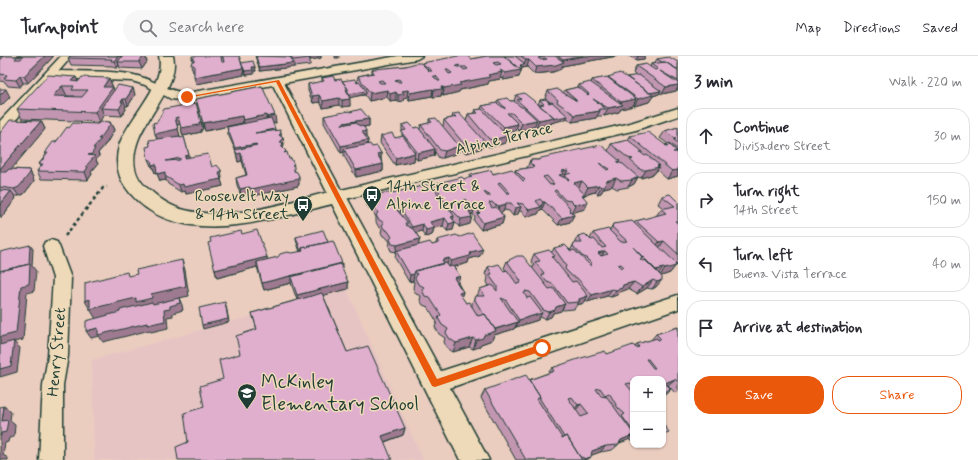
<!DOCTYPE html>
<meta charset="utf-8">
<style>
:root{--surface:#fff;--page:#f7f7f7;--text:#2b2b33;--muted:#7c7c81;--line:#e1e1e2;--accent:#ea580c}
body{margin:0;font-family:Mynerve,sans-serif;background:var(--page);color:var(--text)}
.controls{position:absolute;right:12px;bottom:12px;display:grid;overflow:hidden;border-radius:8px;box-shadow:0 1px 3px #0004}
.controls button{width:36px;height:36px;display:grid;place-items:center;padding:0;border:0;border-bottom:1px solid var(--line);background:var(--surface);color:var(--text);font:20px sans-serif}
.stop{position:absolute;width:12px;height:12px;margin:-9px;border:3px solid #ea580c;border-radius:50%;background:#fff}
.stop.end{background:#ea580c;border-color:#fff;box-shadow:0 1px 4px #0008}
.list{margin:0;padding:0;list-style:none}
h2{display:flex;justify-content:space-between;align-items:center;height:52px;margin:0;padding:0 16px;font-size:17px}
h2 small{font-size:13px;font-weight:400;color:var(--muted)}
.list li{display:grid;grid-template-columns:26px 1fr auto;gap:12px;align-items:center;box-sizing:border-box;height:56px;margin:0 8px 8px;padding:0 8px;border:1px solid var(--line);border-radius:16px}
.list b{display:block;font-size:15px;white-space:nowrap}
.list p{margin:0;font-size:13px;white-space:nowrap;color:var(--muted)}
.list em{font-size:13px;font-style:normal;color:var(--muted)}
.actions{display:flex;gap:8px;padding:12px 16px}
.actions a{flex:1;padding:9px 0;border:1px solid var(--accent);border-radius:16px;text-align:center;font-size:14px;color:var(--accent)}
.actions .main{background:var(--accent);color:#fff}
.icon{flex:none;width:22px;height:22px;fill:none;stroke:currentColor;stroke-width:2;stroke-linecap:round;stroke-linejoin:round}
.map{position:relative;flex:none;width:678px;height:404px;overflow:hidden}
header{display:flex;align-items:center;gap:24px;box-sizing:border-box;height:56px;padding:0 20px;background:var(--surface);border-bottom:1px solid var(--line)}
header strong{font-size:19px}
nav{display:flex;gap:22px;margin-inline-start:auto;font-size:14px}
.search{width:280px;height:36px;background:var(--page);display:flex;align-items:center;gap:10px;box-sizing:border-box;padding:0 14px;border-radius:22px;color:var(--muted);font-size:15px}
main{display:flex}
aside{flex:1;background:var(--surface)}
.map>svg:first-child{display:block}
</style>
<header>
<strong>Turnpoint</strong>
<div class="search"><svg class="icon" aria-label="search" viewBox="0 0 24 24"><circle cx="10" cy="10" r="6"/><path d="M15 15l6 6"/></svg>Search here</div>
<nav><a>Map</a><a>Directions</a><a>Saved</a></nav>
</header>
<main>
<div class="map">
<svg width="678" height="404" viewBox="0 0 678 404">
<rect width="100%" height="100%" fill="#eacdbf"/>
<filter id="ink" filterUnits="userSpaceOnUse"><feTurbulence type="fractalNoise" baseFrequency=".025" numOctaves="2"/><feDisplacementMap in="SourceGraphic" scale="8" xChannelSelector="R" yChannelSelector="G"/><feConvolveMatrix kernelMatrix="1 2 1 2 8 2 1 2 1" color-interpolation-filters="sRGB"/></filter>
<g filter="url(#ink)">
<path fill="#e7c4c4" d="M 347,234 L 423,404 L 94,404 L 92,304 Z"/>
<g fill="none" stroke-linecap="round" stroke-linejoin="round">
<defs>
<path id="minor" d="M 61,0 L 72,0 L 59,15 C 84,16 111,14 134,19 C 153,23 168,36 187,37 L 398,0 L 422,0 L 417,3 L 284,27 L 341,134 L 627,68 L 678,52 L 678,60 L 636,74 L 337,145 L 332,144 L 329,140 L 273,29 L 187,45 L 171,43 L 145,29 L 132,25 L 53,22 L 5,76 L 0,77 L 0,65 Z
M 51,184 L 57,186 L 59,190 L 71,222 L 68,300 L 63,329 L 63,404 L 39,404 L 43,329 L 48,300 L 53,222 L 43,190 L 45,186 Z
M 678,239 L 678,253 L 435,337 L 428,334 L 425,327 L 428,320 L 435,317 Z"/>
<path id="tertiary" d="M 159,0 L 173,0 C 180,26 149,57 139,82 C 131,102 132,122 151,135 C 161,144 172,151 185,154 C 234,166 290,145 337,134 L 344,136 L 489,404 L 460,404 L 332,148 C 271,163 179,195 130,137 C 117,122 114,105 120,87 C 130,60 166,28 159,0 Z"/>
</defs>
<use href="#minor" stroke="#1f3d34" stroke-width="3"/>
<use href="#tertiary" stroke="#1f3d34" stroke-width="3"/>
<path stroke="#1f3d34" stroke-width="2.5" stroke-dasharray="3.5 3" stroke-linecap="butt" d="M 65,180 L 103,132 L 107,131"/>
<use href="#minor" fill="#eedab8" fill-rule="evenodd"/>
<use href="#tertiary" fill="#eedab8" fill-rule="evenodd"/>
</g>
<path fill="#c296b1" stroke="#1f3d34" fill-rule="evenodd" d="M 0,0 L 53,0 L 53,1 L 28,27 L 23,27 L 20,31 L 8,30 L 5,26 L 0,25 L 0,4 L 1,3 Z
M 70,0 L 145,0 L 147,6 L 142,13 L 120,12 L 119,9 L 117,12 L 114,12 L 113,10 L 71,9 L 68,2 Z
M 239,0 L 242,8 L 255,11 L 256,15 L 253,15 L 254,18 L 246,19 L 243,12 L 244,19 L 196,28 L 194,16 L 193,16 L 191,9 L 193,5 L 192,2 Z
M 255,0 L 287,1 L 289,1 L 288,0 L 321,0 L 321,2 L 310,4 L 310,3 L 310,9 L 260,15 Z
M 487,0 L 617,0 L 562,10 L 561,13 L 553,16 L 534,18 L 527,11 L 524,11 L 524,12 L 522,12 L 519,21 L 503,24 L 501,22 L 500,23 L 489,25 L 488,28 L 460,34 L 459,36 L 443,40 L 442,38 L 441,40 L 433,41 L 432,40 L 409,44 L 407,41 L 404,42 L 403,45 L 398,46 L 396,44 L 390,45 L 387,41 L 369,45 L 365,39 L 349,41 L 350,50 L 342,51 L 339,49 L 323,52 L 320,46 L 313,47 L 308,35 L 308,28 L 322,26 L 322,22 L 357,27 L 358,20 L 372,17 L 372,14 L 422,8 L 422,7 L 471,3 Z
M 629,0 L 645,0 L 644,3 L 636,4 Z
M 657,3 L 678,6 L 678,34 L 677,34 L 676,35 L 662,38 L 660,37 L 659,38 L 653,40 L 649,46 L 634,50 L 633,49 L 633,50 L 621,53 L 619,56 L 604,60 L 603,59 L 602,60 L 597,60 L 596,62 L 572,66 L 567,62 L 566,63 L 551,67 L 551,68 L 536,71 L 535,70 L 534,71 L 519,75 L 516,72 L 515,75 L 505,77 L 505,87 L 491,91 L 487,90 L 484,86 L 482,92 L 467,97 L 464,96 L 459,91 L 458,97 L 443,102 L 439,102 L 435,96 L 434,100 L 417,104 L 414,100 L 414,105 L 395,109 L 380,87 L 381,80 L 395,82 L 402,81 L 402,69 L 414,72 L 420,73 L 421,69 L 429,67 L 429,63 L 443,70 L 444,64 L 452,62 L 453,58 L 466,65 L 468,58 L 475,57 L 475,54 L 481,53 L 482,50 L 497,47 L 498,44 L 510,45 L 514,45 L 516,39 L 538,48 L 540,44 L 550,46 L 545,42 L 548,35 L 563,37 L 565,34 L 578,31 L 579,29 L 591,27 L 592,24 L 607,22 L 608,21 L 627,21 L 636,20 L 633,17 L 636,10 L 650,11 L 651,8 L 656,7 L 655,6 Z
M 76,21 L 78,26 L 109,22 L 114,34 L 133,32 L 135,39 L 128,50 L 126,50 L 125,51 L 126,53 L 122,60 L 104,59 L 99,66 L 22,63 L 17,53 ZM 67,40 L 75,40 L 75,41 L 66,41 Z
M 262,30 L 276,67 L 273,67 L 275,75 L 281,77 L 281,81 L 283,82 L 284,89 L 283,90 L 283,93 L 295,115 L 299,128 L 298,130 L 253,140 L 250,138 L 241,140 L 237,129 L 236,122 L 246,119 L 242,105 L 238,106 L 236,96 L 228,78 L 227,71 L 243,67 L 205,75 L 196,43 Z
M 350,56 L 369,63 L 369,70 L 364,71 L 366,81 L 368,84 L 367,88 L 381,97 L 381,104 L 383,108 L 383,115 L 356,121 L 344,100 L 344,96 L 341,97 L 324,67 L 324,60 Z
M 41,65 L 45,73 L 11,113 L 29,114 L 33,121 L 34,125 L 24,138 L 19,140 L 14,140 L 16,142 L 2,161 L 0,161 L 0,77 Z
M 110,66 L 114,74 L 106,88 L 104,89 L 104,90 L 98,97 L 99,100 L 96,104 L 98,108 L 91,116 L 92,118 L 88,124 L 41,123 L 37,115 L 41,110 L 39,108 L 46,99 L 45,97 L 69,72 Z
M 201,66 L 203,73 L 201,74 L 201,76 L 183,80 L 180,68 L 177,69 L 180,82 L 189,102 L 212,111 L 222,121 L 221,124 L 223,130 L 186,138 L 185,135 L 181,136 L 168,128 L 166,124 L 160,125 L 157,116 L 155,117 L 153,111 L 151,110 L 148,103 L 150,90 L 157,83 L 153,67 Z
M 678,71 L 678,120 L 667,123 L 657,114 L 654,118 L 641,122 L 638,121 L 634,128 L 628,131 L 617,133 L 612,130 L 604,132 L 601,137 L 597,138 L 595,136 L 584,139 L 583,141 L 585,153 L 572,156 L 574,159 L 570,166 L 558,169 L 542,153 L 540,154 L 538,158 L 526,161 L 521,155 L 519,155 L 518,158 L 513,160 L 509,155 L 504,154 L 503,156 L 501,157 L 504,161 L 502,168 L 481,174 L 474,165 L 475,162 L 473,158 L 471,158 L 470,168 L 459,171 L 455,166 L 453,174 L 447,175 L 443,170 L 434,172 L 432,179 L 425,181 L 422,175 L 416,177 L 420,183 L 418,189 L 432,189 L 436,188 L 437,184 L 480,200 L 469,203 L 468,207 L 454,211 L 458,227 L 463,236 L 461,241 L 466,247 L 472,251 L 472,247 L 475,240 L 477,240 L 480,233 L 489,230 L 487,226 L 488,222 L 485,218 L 488,211 L 504,215 L 506,214 L 504,212 L 507,205 L 533,212 L 534,209 L 531,205 L 534,198 L 552,196 L 554,192 L 570,195 L 578,180 L 590,183 L 593,177 L 610,174 L 613,168 L 634,167 L 636,165 L 656,160 L 661,153 L 663,152 L 658,148 L 662,140 L 678,146 L 678,211 L 676,209 L 670,217 L 661,220 L 656,231 L 652,233 L 647,232 L 637,238 L 628,233 L 620,236 L 617,239 L 611,241 L 607,240 L 587,246 L 586,244 L 584,247 L 577,249 L 574,253 L 563,254 L 562,253 L 561,255 L 553,257 L 551,261 L 545,263 L 540,261 L 538,264 L 516,271 L 514,273 L 494,279 L 492,284 L 481,288 L 479,291 L 473,293 L 469,291 L 453,296 L 447,292 L 444,286 L 445,282 L 439,278 L 435,271 L 437,266 L 428,251 L 423,249 L 420,244 L 421,240 L 416,238 L 413,232 L 414,226 L 413,225 L 409,226 L 395,202 L 396,196 L 391,195 L 389,190 L 390,186 L 387,182 L 383,180 L 381,177 L 382,173 L 378,170 L 376,166 L 376,161 L 373,156 L 367,150 L 367,142 L 392,137 L 433,130 L 434,128 L 470,122 L 470,119 L 515,116 L 515,114 L 527,112 L 530,104 L 540,104 L 608,95 L 611,88 L 628,84 L 630,80 L 665,89 L 668,88 L 660,82 L 665,75 Z
M 242,178 L 267,201 L 267,204 L 300,196 L 296,184 L 296,181 L 328,186 L 348,226 L 348,233 L 323,239 L 347,296 L 405,372 L 403,379 L 385,386 L 188,386 L 204,351 L 257,274 L 252,257 L 297,244 L 291,227 L 264,234 L 257,211 L 217,222 L 215,214 Z
M 678,271 L 678,335 L 675,337 L 668,329 L 667,330 L 671,333 L 664,340 L 633,323 L 633,385 L 629,384 L 629,383 L 619,387 L 618,389 L 612,394 L 600,396 L 591,399 L 587,404 L 516,404 L 481,342 L 485,334 L 529,324 L 548,317 L 552,312 L 635,291 L 637,288 L 651,284 L 656,278 Z"/>
<path fill="#9e7a90" stroke="#1f3d34" d="M 45,0 L 53,0 L 53,1 L 28,27 L 24,20 Z
M 118,0 L 120,0 L 122,5 L 118,6 L 119,9 L 117,12 L 114,5 Z
M 144,0 L 145,0 L 147,6 L 142,13 L 139,6 Z
M 310,0 L 321,0 L 321,2 L 310,4 Z
M 335,0 L 339,0 L 339,2 L 335,2 Z
M 583,0 L 617,0 L 562,10 L 561,13 L 553,16 L 534,18 L 536,11 L 562,7 L 563,4 Z
M 638,0 L 645,0 L 644,3 L 636,4 Z
M 526,4 L 529,4 L 527,11 L 522,12 L 519,21 L 503,24 L 505,17 L 520,9 L 524,9 Z
M 294,7 L 294,11 L 260,15 L 259,11 Z
M 252,11 L 255,11 L 256,15 L 253,15 L 254,18 L 246,19 L 245,15 Z
M 243,12 L 244,19 L 196,28 L 194,21 Z
M 502,16 L 500,23 L 489,25 L 488,28 L 460,34 L 459,36 L 443,40 L 444,32 L 459,27 L 488,19 Z
M 20,20 L 23,27 L 20,31 L 16,24 Z
M 76,21 L 80,30 L 72,25 Z
M 109,22 L 117,41 L 101,52 L 104,59 L 99,66 L 95,56 L 103,31 Z
M 678,29 L 678,31 L 676,35 L 662,38 L 666,31 Z
M 62,30 L 67,40 L 58,50 L 53,40 Z
M 441,31 L 443,31 L 441,40 L 433,41 L 434,34 Z
M 133,32 L 135,39 L 128,50 L 126,43 Z
M 6,33 L 10,41 L 1,50 L 0,49 L 0,39 Z
M 433,33 L 432,40 L 409,44 L 410,37 Z
M 388,34 L 387,41 L 369,45 L 370,37 Z
M 408,34 L 407,41 L 404,42 L 403,45 L 398,46 L 398,39 L 402,35 Z
M 366,35 L 366,38 L 349,42 L 349,38 Z
M 661,35 L 659,38 L 653,40 L 649,46 L 634,50 L 638,43 L 648,37 Z
M 396,36 L 396,44 L 390,45 L 390,38 Z
M 319,39 L 320,46 L 313,47 L 312,40 Z
M 339,42 L 339,49 L 323,52 L 323,45 Z
M 123,43 L 126,50 L 125,51 L 126,53 L 122,60 L 119,53 L 121,46 Z
M 350,43 L 350,50 L 342,51 L 342,44 Z
M 636,43 L 633,50 L 621,53 L 619,56 L 604,60 L 608,52 L 619,50 L 621,46 Z
M 600,55 L 596,62 L 572,66 L 575,59 Z
M 266,59 L 267,66 L 245,71 L 243,64 Z
M 275,59 L 276,67 L 268,68 L 267,61 Z
M 242,60 L 243,67 L 205,75 L 203,67 Z
M 568,60 L 566,63 L 551,67 L 551,68 L 536,71 L 539,64 L 554,61 Z
M 178,61 L 180,68 L 177,69 L 180,80 L 158,85 L 155,78 L 175,62 Z
M 369,63 L 369,70 L 343,74 L 342,69 L 343,67 Z
M 537,64 L 534,71 L 519,75 L 522,67 Z
M 41,65 L 45,73 L 5,121 L 0,113 Z
M 110,66 L 114,74 L 106,88 L 104,89 L 104,90 L 98,97 L 99,100 L 96,104 L 98,108 L 91,116 L 92,118 L 88,124 L 85,116 L 88,99 Z
M 199,66 L 201,66 L 203,73 L 201,74 L 201,76 L 183,80 L 181,72 Z
M 518,68 L 515,75 L 502,78 L 504,71 Z
M 275,73 L 276,80 L 255,77 Z
M 366,75 L 366,82 L 362,76 Z
M 281,77 L 281,84 L 283,82 L 284,89 L 283,90 L 284,96 L 279,93 L 279,79 Z
M 507,80 L 505,87 L 491,91 L 493,84 Z
M 184,81 L 191,107 L 187,107 L 185,100 Z
M 368,84 L 367,91 L 344,93 L 344,96 L 341,97 L 341,90 Z
M 484,85 L 482,92 L 467,97 L 469,90 Z
M 256,88 L 257,95 L 241,98 L 242,105 L 238,106 L 235,92 Z
M 459,90 L 458,97 L 443,102 L 445,95 Z
M 435,93 L 434,100 L 417,104 L 418,97 Z
M 381,97 L 381,105 L 377,98 Z
M 415,97 L 414,105 L 395,109 L 396,102 Z
M 156,108 L 158,116 L 155,117 L 152,109 Z
M 383,108 L 383,115 L 356,121 L 356,114 Z
M 659,109 L 657,111 L 659,111 L 654,118 L 641,122 L 646,114 Z
M 29,114 L 33,121 L 34,125 L 24,138 L 19,140 L 14,133 Z
M 221,114 L 222,121 L 221,124 L 223,130 L 186,138 L 185,135 L 181,136 L 179,129 L 219,117 Z
M 568,114 L 564,121 L 556,126 L 562,115 Z
M 678,114 L 678,120 L 667,123 L 672,115 Z
M 165,116 L 166,124 L 160,125 L 157,118 Z
M 299,120 L 299,128 L 298,130 L 253,140 L 252,133 Z
M 638,121 L 634,128 L 628,131 L 632,124 Z
M 616,122 L 612,130 L 604,132 L 601,137 L 597,138 L 601,131 L 606,125 Z
M 582,125 L 578,133 L 574,127 Z
M 599,129 L 595,136 L 584,139 L 581,146 L 582,139 L 584,139 L 588,131 Z
M 249,131 L 250,138 L 241,140 L 240,133 Z
M 11,135 L 16,142 L 2,161 L 0,158 L 0,149 Z
M 543,146 L 545,146 L 542,153 L 540,154 L 538,158 L 526,161 L 529,154 L 541,151 Z
M 588,146 L 585,153 L 571,157 L 575,149 Z
M 506,148 L 503,156 L 497,157 L 499,150 Z
M 471,151 L 475,151 L 473,158 L 471,158 L 472,161 L 470,168 L 459,171 L 461,163 L 469,155 L 470,155 Z
M 521,151 L 518,158 L 513,160 L 515,152 Z
M 401,153 L 400,160 L 397,154 Z
M 574,159 L 570,166 L 558,169 L 562,162 Z
M 454,160 L 452,167 L 455,166 L 453,174 L 447,175 L 451,161 Z
M 504,161 L 502,168 L 481,174 L 483,167 Z
M 445,162 L 443,170 L 434,172 L 432,179 L 425,181 L 426,174 L 430,166 Z
M 423,168 L 422,175 L 411,178 L 412,171 Z
M 420,183 L 418,190 L 396,196 L 397,189 Z
M 664,185 L 659,192 L 654,193 L 659,186 Z
M 30,189 L 33,193 L 32,210 L 36,215 L 34,235 L 27,237 L 23,284 L 14,286 L 20,292 L 17,316 L 0,321 L 0,223 Z
M 483,193 L 480,200 L 469,203 L 468,207 L 449,212 L 451,205 L 471,196 Z
M 605,195 L 600,202 L 598,197 Z
M 267,201 L 268,208 L 257,206 L 257,211 L 217,222 L 215,214 Z
M 449,202 L 447,209 L 444,210 L 442,204 Z
M 182,204 L 185,214 L 189,240 L 179,242 L 182,249 L 183,254 L 173,257 L 173,260 L 167,261 L 168,272 L 151,276 L 150,274 L 103,286 L 99,280 L 91,282 L 86,275 L 98,272 L 165,265 L 96,263 L 85,245 L 90,243 L 151,238 Z
M 342,207 L 342,214 L 291,221 L 291,227 L 264,234 L 262,227 Z
M 675,208 L 677,208 L 670,217 L 659,221 L 665,213 Z
M 663,212 L 658,219 L 651,221 L 656,214 Z
M 414,218 L 413,225 L 409,226 L 410,219 Z
M 460,220 L 457,229 L 454,222 Z
M 653,224 L 647,232 L 637,238 L 642,231 Z
M 662,224 L 656,231 L 652,233 L 657,226 Z
M 348,226 L 348,233 L 298,246 L 297,239 Z
M 634,226 L 628,233 L 620,236 L 617,239 L 611,241 L 616,234 L 623,229 Z
M 612,233 L 607,240 L 587,246 L 592,239 Z
M 463,236 L 460,245 L 459,237 Z
M 588,240 L 584,247 L 577,249 L 579,246 L 579,243 Z
M 565,248 L 561,255 L 553,257 L 551,261 L 545,263 L 549,256 L 556,251 Z
M 226,249 L 229,266 L 203,273 L 202,269 Z
M 542,257 L 538,264 L 516,271 L 519,264 Z
M 518,266 L 514,273 L 494,279 L 492,284 L 481,288 L 479,291 L 473,293 L 476,284 L 484,279 L 493,274 Z
M 473,282 L 469,291 L 453,296 L 456,287 Z
M 675,323 L 668,329 L 663,331 L 665,327 Z
M 671,333 L 664,340 L 663,340 L 663,336 Z
M 609,337 L 603,343 L 599,345 L 605,339 Z
M 581,348 L 576,354 L 573,355 L 578,349 Z
M 4,350 L 11,356 L 10,365 L 15,369 L 14,381 L 9,382 L 8,386 L 5,387 L 3,399 L 8,402 L 8,404 L 0,404 L 0,380 Z
M 405,372 L 403,379 L 381,387 L 382,380 Z
M 633,379 L 628,384 L 614,389 L 621,384 Z
M 606,390 L 600,396 L 587,401 L 592,395 Z
M 591,401 L 587,404 L 584,404 L 584,403 Z"/>
<path fill="#e1afce" stroke="#1f3d34" fill-rule="evenodd" d="M 0,0 L 22,0 L 17,0 L 15,3 L 21,3 L 23,0 L 45,0 L 24,20 L 20,20 L 16,24 L 4,23 L 7,19 L 0,18 L 0,4 L 5,0 Z
M 70,0 L 118,0 L 114,5 L 111,5 L 112,3 L 68,2 Z
M 122,0 L 144,0 L 139,6 L 118,6 Z
M 192,0 L 239,0 L 243,12 L 194,21 L 194,9 L 191,9 L 192,5 L 194,5 L 194,2 L 192,2 ZM 221,1 L 223,1 L 224,6 L 222,6 Z
M 256,0 L 290,1 L 294,7 L 259,11 Z
M 291,0 L 308,0 L 310,2 L 293,4 Z
M 458,0 L 467,0 L 471,3 L 487,0 L 504,0 L 521,14 L 505,17 L 500,14 L 502,16 L 488,19 L 490,21 L 459,27 L 461,29 L 444,32 L 443,31 L 441,31 L 442,33 L 434,34 L 433,33 L 410,37 L 408,34 L 402,35 L 404,38 L 398,39 L 396,36 L 390,38 L 388,34 L 370,37 L 358,20 L 374,17 L 372,14 L 374,13 L 406,10 L 416,7 L 421,7 L 429,15 L 432,15 L 422,7 ZM 498,6 L 501,8 L 496,9 L 493,7 ZM 459,9 L 460,11 L 457,11 L 456,10 ZM 461,11 L 466,11 L 468,13 L 464,14 ZM 446,14 L 448,14 L 452,17 L 449,18 ZM 433,20 L 436,20 L 440,25 L 438,25 ZM 399,23 L 401,26 L 399,26 L 395,24 ZM 382,24 L 385,27 L 380,27 L 378,25 Z
M 504,0 L 515,0 L 525,8 L 520,9 L 522,11 L 518,12 Z
M 521,0 L 555,0 L 564,6 L 556,9 L 536,11 L 529,4 L 526,4 ZM 543,1 L 547,3 L 541,4 L 538,2 Z
M 558,0 L 583,0 L 563,4 Z
M 669,1 L 678,6 L 678,13 L 677,13 L 665,6 L 662,6 L 657,3 Z
M 253,5 L 255,11 L 252,11 L 253,14 L 245,15 L 241,7 Z
M 665,6 L 678,14 L 678,25 L 660,15 L 678,27 L 678,29 L 666,31 L 636,10 L 646,8 L 655,14 L 658,13 L 651,8 Z
M 620,17 L 653,39 L 638,43 L 608,21 Z
M 48,19 L 76,21 L 72,25 L 78,26 L 82,21 L 109,22 L 103,31 L 113,31 L 95,56 L 17,53 ZM 62,30 L 74,30 L 72,34 L 88,34 L 82,41 L 53,40 Z
M 639,19 L 661,35 L 649,37 L 627,21 Z
M 333,20 L 335,24 L 341,23 L 348,33 L 346,33 L 350,43 L 342,44 L 339,42 L 323,45 L 319,39 L 312,40 L 308,28 L 324,25 L 322,22 Z
M 607,21 L 636,43 L 621,46 L 592,24 Z
M 355,23 L 357,27 L 360,26 L 366,35 L 349,38 L 348,36 L 348,33 L 342,25 Z
M 590,26 L 623,49 L 608,52 L 593,43 L 606,53 L 599,53 L 600,55 L 575,59 L 557,46 L 558,44 L 548,35 L 557,33 L 577,45 L 565,34 L 578,31 L 588,39 L 589,38 L 579,29 Z
M 118,29 L 133,32 L 126,43 L 123,43 L 121,46 L 123,46 L 119,53 L 101,52 Z
M 262,30 L 275,59 L 267,61 L 266,59 L 243,64 L 242,60 L 203,67 L 196,43 Z
M 0,33 L 6,33 L 0,39 Z
M 524,37 L 554,61 L 539,64 L 517,44 L 521,43 L 516,39 Z
M 507,42 L 510,45 L 514,45 L 521,51 L 523,51 L 537,64 L 522,67 L 512,57 L 507,57 L 518,68 L 504,71 L 482,50 L 497,47 L 505,53 L 505,52 L 498,44 Z
M 546,43 L 549,47 L 552,46 L 568,60 L 553,63 L 554,61 L 539,49 L 544,48 L 540,44 Z
M 196,47 L 201,66 L 199,66 L 199,69 L 181,72 L 178,61 L 175,62 L 178,73 L 155,78 L 153,67 L 157,66 L 164,53 Z
M 361,53 L 369,63 L 343,67 L 342,69 L 356,66 L 358,69 L 364,71 L 366,75 L 362,76 L 368,84 L 341,90 L 324,60 L 349,55 L 350,56 Z
M 482,53 L 507,80 L 493,84 L 489,83 L 468,58 L 478,57 L 475,54 Z
M 459,57 L 484,85 L 469,90 L 465,89 L 444,64 L 456,61 L 453,58 Z
M 271,62 L 275,73 L 255,77 L 280,74 L 281,77 L 279,79 L 283,82 L 279,86 L 282,86 L 283,89 L 281,90 L 286,95 L 284,97 L 287,96 L 289,103 L 291,102 L 294,109 L 292,109 L 294,110 L 294,115 L 297,116 L 299,120 L 298,123 L 252,133 L 249,131 L 240,133 L 236,122 L 247,119 L 241,97 L 237,98 L 235,94 L 257,89 L 256,88 L 235,92 L 227,71 Z
M 436,62 L 459,90 L 445,95 L 440,94 L 421,69 L 432,66 L 429,63 Z
M 10,64 L 41,65 L 0,113 L 0,77 Z
M 100,65 L 110,66 L 109,67 L 111,67 L 102,80 L 98,83 L 101,83 L 93,92 L 95,92 L 92,98 L 88,99 L 95,100 L 86,110 L 88,111 L 85,116 L 37,115 L 43,108 L 39,108 L 48,97 L 45,97 L 53,86 L 56,86 L 67,71 L 69,72 L 73,67 L 98,68 Z
M 409,67 L 414,72 L 418,71 L 435,93 L 418,97 L 402,77 L 402,75 L 406,74 L 402,69 Z
M 678,71 L 678,87 L 674,84 L 676,83 L 665,75 Z
M 648,76 L 667,90 L 670,89 L 677,95 L 673,96 L 678,96 L 678,114 L 672,115 L 630,80 Z
M 392,77 L 395,82 L 403,80 L 415,97 L 396,102 L 381,80 Z
M 180,80 L 180,82 L 184,81 L 189,99 L 185,100 L 185,102 L 208,98 L 212,111 L 217,109 L 221,114 L 219,117 L 221,123 L 184,131 L 183,128 L 179,129 L 165,120 L 165,116 L 157,118 L 156,108 L 152,109 L 151,104 L 148,103 L 146,91 L 150,90 L 149,84 ZM 180,102 L 180,104 L 166,105 Z
M 628,84 L 643,96 L 640,96 L 645,100 L 647,99 L 659,109 L 657,110 L 659,111 L 646,114 L 641,114 L 630,104 L 633,103 L 628,102 L 611,88 Z
M 670,87 L 678,94 L 678,96 L 676,96 L 677,95 L 670,89 L 667,90 L 665,89 Z
M 370,88 L 372,91 L 377,90 L 381,97 L 377,98 L 383,108 L 356,114 L 344,93 Z
M 601,89 L 620,105 L 617,106 L 623,108 L 638,121 L 632,124 L 621,125 L 616,122 L 606,125 L 605,130 L 601,131 L 599,129 L 588,131 L 582,125 L 574,127 L 585,139 L 582,139 L 588,146 L 575,149 L 571,145 L 565,144 L 556,134 L 554,135 L 570,152 L 569,154 L 574,159 L 562,162 L 545,146 L 543,146 L 540,143 L 536,145 L 541,151 L 529,154 L 523,148 L 517,147 L 521,151 L 515,152 L 511,147 L 506,147 L 506,148 L 499,150 L 495,149 L 492,146 L 489,147 L 492,152 L 496,151 L 504,161 L 483,167 L 477,158 L 480,157 L 475,151 L 471,151 L 465,143 L 463,144 L 472,155 L 469,155 L 472,161 L 461,163 L 445,147 L 442,142 L 443,141 L 434,128 L 462,121 L 464,123 L 472,121 L 470,119 L 491,114 L 493,118 L 512,113 L 523,125 L 525,124 L 515,114 L 534,111 L 529,106 L 531,106 L 530,104 L 540,104 L 541,102 ZM 599,107 L 609,113 L 607,114 ZM 568,114 L 571,117 L 565,119 L 569,124 L 559,119 L 564,118 L 562,115 ZM 547,120 L 554,128 L 550,129 L 543,121 ZM 500,126 L 510,137 L 507,137 L 498,127 ZM 484,136 L 491,140 L 487,140 Z
M 9,113 L 29,114 L 30,117 L 19,131 L 14,133 L 0,131 L 0,116 L 6,116 Z
M 431,128 L 441,142 L 439,142 L 443,148 L 445,147 L 454,160 L 451,161 L 455,166 L 449,168 L 445,162 L 430,166 L 434,172 L 426,174 L 423,168 L 412,171 L 401,153 L 397,154 L 408,167 L 405,167 L 406,169 L 413,173 L 420,183 L 397,189 L 392,188 L 390,183 L 392,181 L 388,175 L 384,173 L 382,169 L 384,167 L 378,163 L 376,159 L 378,157 L 373,148 L 367,142 L 371,139 L 378,140 L 383,137 L 392,137 Z
M 0,134 L 11,135 L 0,149 Z
M 670,138 L 678,146 L 678,164 L 675,165 L 678,168 L 678,198 L 664,185 L 659,186 L 636,165 L 666,157 L 661,153 L 675,150 L 662,140 Z
M 632,165 L 677,208 L 675,208 L 676,210 L 665,213 L 663,212 L 656,214 L 633,191 L 643,202 L 640,203 L 643,205 L 645,204 L 662,221 L 662,224 L 657,226 L 653,224 L 642,231 L 634,226 L 623,229 L 622,232 L 616,234 L 612,233 L 592,239 L 577,222 L 572,220 L 565,213 L 566,209 L 554,192 L 565,189 L 571,195 L 574,194 L 591,210 L 591,207 L 586,202 L 582,200 L 573,190 L 574,187 L 582,187 L 578,180 L 585,178 L 591,184 L 594,183 L 602,192 L 606,191 L 593,177 L 608,173 L 621,186 L 627,185 L 612,171 L 613,168 ZM 605,195 L 608,198 L 601,200 L 598,197 ZM 621,208 L 624,211 L 621,212 L 618,209 Z
M 257,174 L 267,201 L 215,214 L 208,187 L 211,186 L 210,182 L 241,175 L 242,178 Z
M 323,174 L 328,186 L 302,192 L 302,195 L 301,195 L 296,181 Z
M 472,177 L 483,193 L 471,196 L 470,200 L 451,205 L 449,202 L 442,204 L 444,207 L 415,215 L 414,218 L 410,219 L 396,195 L 430,186 L 432,189 L 439,187 L 437,184 L 456,179 L 460,181 Z
M 333,185 L 342,207 L 262,227 L 257,206 L 278,201 L 280,198 L 287,196 L 292,197 L 303,195 L 302,192 Z
M 30,189 L 29,208 L 0,215 L 0,196 Z
M 549,194 L 555,200 L 552,201 L 572,226 L 576,225 L 588,240 L 579,243 L 579,246 L 567,247 L 553,228 L 547,226 L 542,220 L 544,217 L 535,206 L 540,205 L 534,198 Z
M 517,200 L 523,200 L 549,233 L 553,232 L 565,248 L 556,251 L 555,254 L 549,256 L 543,254 L 530,236 L 525,235 L 526,236 L 524,237 L 527,242 L 530,241 L 542,257 L 519,264 L 506,244 L 501,242 L 518,266 L 495,273 L 485,258 L 484,259 L 475,244 L 475,240 L 485,240 L 480,233 L 492,229 L 497,235 L 497,230 L 489,219 L 492,218 L 488,211 L 499,208 L 504,215 L 507,214 L 517,228 L 520,227 L 521,225 L 507,205 Z
M 182,204 L 186,230 L 151,238 L 152,242 L 136,246 L 136,242 L 90,253 L 90,243 L 85,245 L 85,227 L 127,216 L 128,220 L 137,218 L 136,214 Z
M 446,207 L 449,211 L 453,210 L 460,220 L 454,222 L 463,236 L 459,237 L 466,247 L 469,246 L 478,260 L 485,258 L 496,275 L 484,279 L 483,282 L 476,284 L 473,282 L 456,287 L 450,283 L 446,277 L 448,273 L 442,269 L 438,262 L 441,259 L 430,242 L 425,240 L 422,234 L 424,231 L 418,228 L 415,222 L 417,219 L 415,215 Z
M 30,208 L 29,228 L 21,230 L 16,277 L 0,281 L 0,215 Z
M 340,208 L 348,226 L 297,239 L 291,221 Z
M 322,237 L 347,296 L 368,290 L 405,372 L 382,380 L 392,404 L 178,404 L 176,391 L 188,386 L 184,357 L 204,351 L 200,330 L 223,323 L 219,304 L 240,298 L 236,280 L 257,273 L 252,257 Z
M 179,242 L 180,247 L 170,250 L 170,253 L 164,254 L 165,265 L 147,269 L 147,267 L 98,279 L 98,272 L 86,275 L 86,265 L 120,256 L 120,254 L 152,246 L 153,248 Z
M 225,246 L 228,263 L 202,269 L 199,252 Z
M 678,271 L 678,326 L 675,323 L 665,327 L 671,333 L 663,336 L 663,323 L 633,323 L 633,330 L 630,327 L 626,328 L 633,336 L 633,375 L 622,360 L 625,358 L 618,352 L 611,340 L 609,337 L 605,339 L 600,332 L 596,333 L 601,340 L 607,341 L 633,377 L 633,379 L 621,384 L 618,389 L 606,390 L 592,395 L 591,401 L 584,403 L 584,402 L 580,401 L 567,380 L 564,381 L 540,343 L 540,341 L 529,324 L 554,315 L 552,312 L 578,303 L 605,295 L 607,298 L 633,289 L 636,292 L 639,291 L 637,288 L 657,282 L 658,284 L 661,283 L 656,278 ZM 646,303 L 648,303 L 655,312 L 653,312 ZM 572,341 L 578,349 L 581,348 L 589,358 L 581,361 L 568,342 Z
M 14,285 L 11,310 L 0,313 L 0,289 Z
M 526,319 L 540,341 L 537,343 L 562,382 L 567,380 L 582,404 L 526,404 L 485,334 Z
M 4,350 L 2,365 L 8,364 L 6,376 L 1,377 L 1,380 L 0,380 L 0,351 Z
M 663,368 L 669,376 L 663,378 Z"/>
</g>
<path fill="#ea580c" d="M 279,24 L 437,323 L 542,288 L 546,292 L 545,294 L 435,331 L 432,330 L 276,26 L 187,42 L 185,41 Z"/>
<defs>
<symbol id="bus-pin" viewBox="-11 -11 22 30"><path d="M0 17L-7.5 6A9.5 9.5 0 1 1 7.5 6Z" fill="#1f3d34" stroke="#eedab8"/><path d="M-5-6H5V4H4V6H2V4H-2V6H-4V4H-5ZM-3.5-4V0h7V-4ZM-3.5 1.2v1.5H-2V1.2ZM2 1.2v1.5H3.5V1.2Z" fill="#fff"/></symbol>
<symbol id="school-pin" viewBox="-11 -11 22 30"><path d="M0 17L-7.5 6A9.5 9.5 0 1 1 7.5 6Z" fill="#1f3d34" stroke="#eedab8"/><path d="M0-5L7-2L0 1L-7-2ZM-4 1L0 2.5L4 1V4Q0 6-4 4Z" fill="#fff"/></symbol>
</defs>
<g fill-rule="evenodd">
<use href="#bus-pin" x="361" y="128" width="22" height="30"/>
<use href="#bus-pin" x="292" y="138" width="22" height="30"/>
<use href="#school-pin" x="236" y="326" width="22" height="30"/>
</g>
<g text-anchor="middle" dominant-baseline="central" stroke-width="3" stroke-linejoin="round" paint-order="stroke">
<g font-size="16" fill="#1f3d34" stroke="#eedab8">
<text transform="translate(504 83) rotate(-13)">Alpine Terrace</text>
<text transform="translate(57 296) rotate(-85)">Henry Street</text>
</g>
<g font-size="16" fill="#1f3d34" stroke="#eedab8" text-anchor="start">
<text x="386" y="130">14th Street &amp;<tspan x="386" dy="18">Alpine Terrace</tspan></text>
<text x="289" y="140" text-anchor="end">Roosevelt Way<tspan x="289" dy="18">&amp; 14th Street</tspan></text>
</g>
<g font-size="19" fill="#1f3d34" stroke="#eedab8" text-anchor="start">
<text x="261" y="326">McKinley<tspan x="261" dy="22">Elementary School</tspan></text>
</g>
</g>
</svg>
<div class="controls">
<button>+</button>
<button>−</button>
</div>
<div class="stop" style="left:542px;top:292px"></div>
<div class="stop end" style="left:187px;top:41px"></div>
</div>
<aside>
<h2>3 min<small>Walk · 220 m</small></h2>
<ul class="list">
<li><svg class="icon" aria-label="ahead" viewBox="0 0 24 24"><path d="M12 20V5M6 11l6-6 6 6"/></svg><div><b>Continue</b><p>Divisadero Street</p></div><em>30 m</em></li>
<li><svg class="icon" aria-label="right" viewBox="0 0 24 24"><path d="M7 20v-9h11M14 6l5 5-5 5"/></svg><div><b>Turn right</b><p>14th Street</p></div><em>150 m</em></li>
<li><svg class="icon" aria-label="left" viewBox="0 0 24 24"><path d="M17 20v-9H6M10 6l-5 5 5 5"/></svg><div><b>Turn left</b><p>Buena Vista Terrace</p></div><em>40 m</em></li>
<li><svg class="icon" aria-label="arrive" viewBox="0 0 24 24"><path d="M6 21V4h12l-3 4 3 4H6"/></svg><div><b>Arrive at destination</b></div></li>
</ul>
<div class="actions"><a class="main">Save</a><a>Share</a></div>
</aside>
</main>
